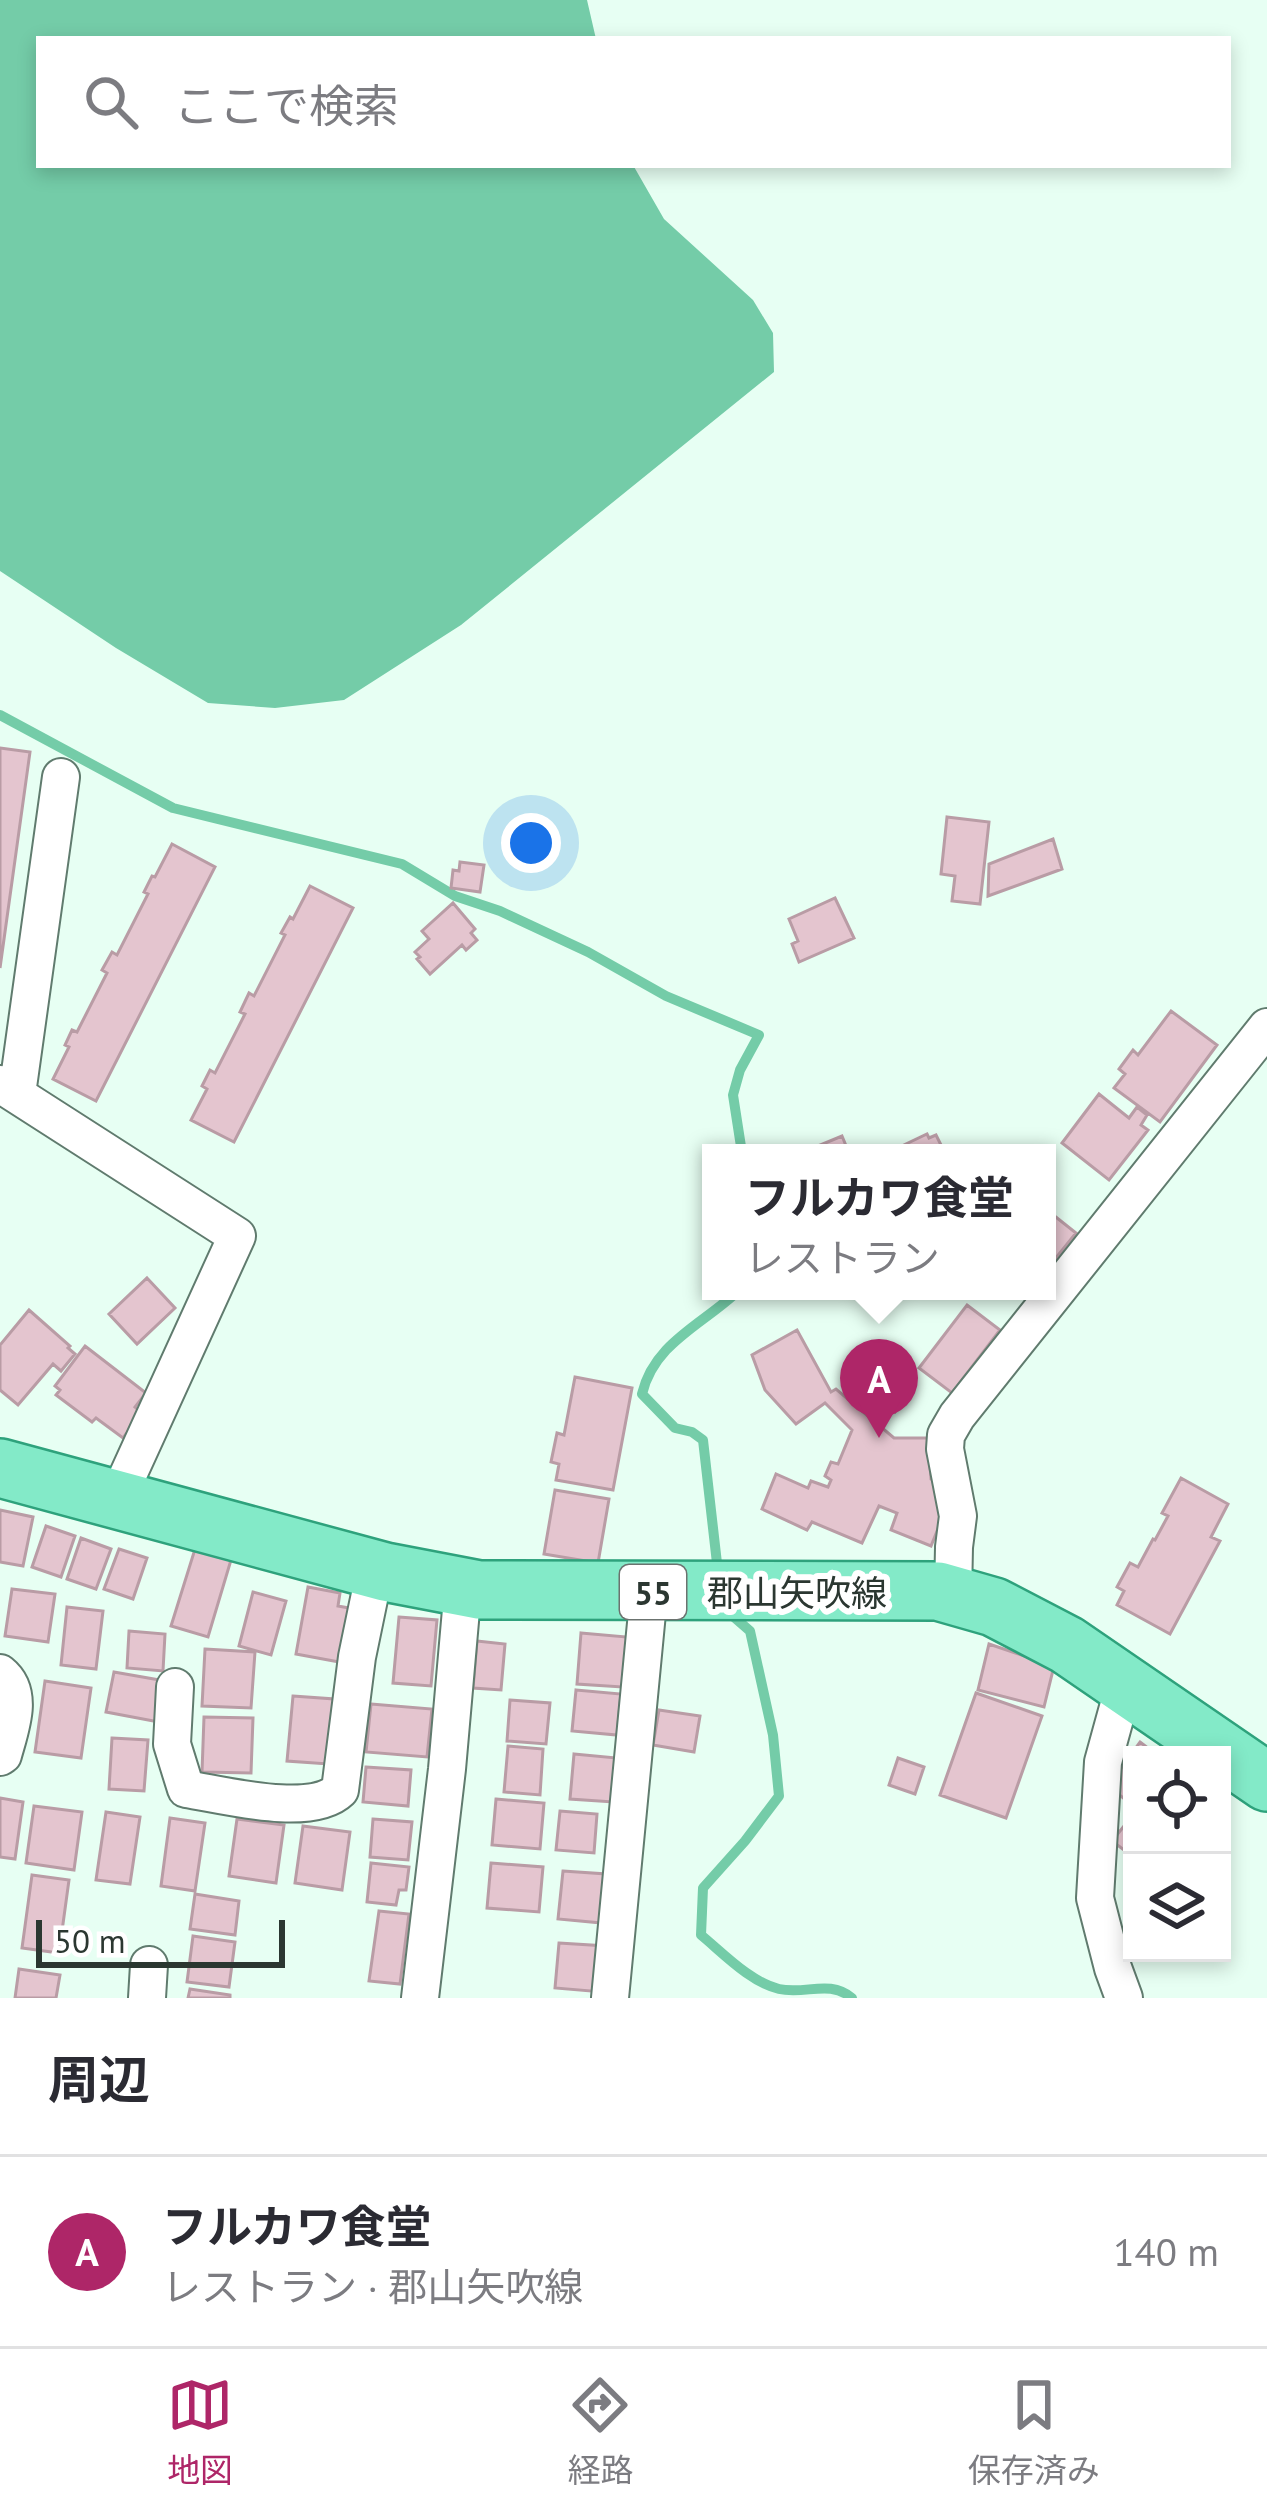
<!DOCTYPE html>
<html lang="ja">
<meta charset="utf-8">
<style>
:root{--surface:#fff;--page:#f2f2f3;--text:#2b2b33;--muted:#7c7c81;--line:#e1e1e2;--accent:#ae2668}
body{margin:0;font-family:"PT Sans","Noto Sans JP",sans-serif;background:var(--page);color:var(--text)}
.controls{position:absolute;right:36px;bottom:36px;display:grid;overflow:hidden;border-radius:0px;box-shadow:0 6px 18px #0003}
.controls button{width:108px;height:108px;display:grid;place-items:center;padding:0;border:0;border-bottom:3px solid var(--line);background:var(--surface);color:var(--text);font:60px sans-serif}
.scale{position:absolute;left:36px;bottom:30px;width:249px;box-sizing:border-box;padding-left:12px;border:6px solid #2b3731;border-top:0;font-size:33px;line-height:42px;white-space:nowrap;color:#2b3731;-webkit-text-stroke:9px #fff;paint-order:stroke}
.you{position:absolute;left:531px;top:843px;width:42px;height:42px;margin:-30px;border:9px solid #fff;border-radius:50%;background:#1a73e8;box-shadow:0 0 0 18px #1a73e833}
.badge{display:grid;place-items:center;width:78px;height:78px;border-radius:50%;background:var(--accent);color:#fff;font-size:39px;font-weight:700}
.pin{position:absolute;translate:-50% -99px;filter:drop-shadow(0 3px 6px #0008)}
.pin::after{content:'';position:absolute;top:63px;width:42px;height:36px;background:inherit;clip-path:polygon(0 0,100% 0,50% 100%)}
.popup{position:absolute;left:702px;top:1144px;width:354px;height:156px;box-sizing:border-box;display:grid;place-content:center;border-radius:0px;background:var(--surface);filter:drop-shadow(0 3px 9px #0005);font-size:39px;white-space:nowrap;color:var(--muted)}
.popup b{font-size:45px;color:var(--text)}
.popup::after{content:'';position:absolute;left:50%;top:100%;margin-left:-24px;border:24px solid transparent;border-top-color:var(--surface)}
.list{margin:0;padding:0;list-style:none}
h2{display:flex;justify-content:space-between;align-items:center;height:156px;margin:0;padding:0 48px;font-size:51px}
h2 small{font-size:39px;font-weight:400;color:var(--muted)}
.list li{display:grid;grid-template-columns:78px 1fr auto;gap:36px;align-items:center;box-sizing:border-box;height:192px;padding:0 48px;border-top:3px solid var(--line)}
.list b{display:block;font-size:45px;white-space:nowrap}
.list p{margin:0;font-size:39px;white-space:nowrap;color:var(--muted)}
.list em{font-size:39px;font-style:normal;color:var(--muted)}
.icon{flex:none;width:66px;height:66px;fill:none;stroke:currentColor;stroke-width:2;stroke-linecap:round;stroke-linejoin:round}
.map{position:relative;flex:none;width:1267px;height:1998px;overflow:hidden}
.search{position:absolute;background:var(--surface);box-shadow:0 6px 18px #0003;left:36px;right:36px;top:36px;height:132px;display:flex;align-items:center;gap:30px;box-sizing:border-box;padding:0 42px;border-radius:0px;color:var(--muted);font-size:45px}
.sheet{height:348px;background:var(--surface)}
nav{display:flex;justify-content:space-around;align-items:center;box-sizing:border-box;height:168px;border-top:3px solid var(--line);background:var(--surface);font-size:33px;color:var(--muted)}
nav a{display:grid;justify-items:center;gap:6px}
nav .on{color:var(--accent)}
.map>svg:first-child{display:block}
</style>
<div class="map">
<svg width="1267" height="1998" viewBox="0 0 1267 1998">
<rect width="100%" height="100%" fill="#e7fff3"/>
<path fill="#74cca8" d="M 0,0 L 587,0 L 596,39 L 39,39 L 39,165 L 633,165 L 664,219 L 753,300 L 773,333 L 774,372 L 461,625 L 344,700 L 275,708 L 208,703 L 116,648 L 0,571 Z"/>
<g fill="none" stroke-linecap="round" stroke-linejoin="round">
<path stroke="#74cca8" stroke-width="10" d="M 0,715 L 173,808 L 402,864 L 455,896 L 500,911 L 588,952 L 666,996 L 759,1035 L 740,1070 L 733,1095 L 742,1153
M 718,1572 L 703,1440 L 692,1432 L 675,1428 L 642,1394 C 654,1343 702,1325 738,1291
M 727,1611 L 750,1631 L 773,1735 L 779,1796 L 745,1841 L 703,1888 L 701,1935 C 723,1953 750,1982 779,1989 C 806,1995 829,1979 852,1998"/>
</g>
<path fill="#e4c5cf" stroke="#b99ca5" stroke-width="3" d="M 0,748 L 30,752 L 0,968 Z
M 947,817 L 989,822 L 980,904 L 952,901 L 955,876 L 941,874 Z
M 1053,839 L 1062,869 L 988,896 L 989,864 Z
M 172,844 L 215,867 L 96,1101 L 53,1079 L 69,1047 L 65,1045 L 72,1030 L 77,1032 L 107,973 L 102,970 L 112,952 L 117,955 L 148,894 L 144,892 L 152,876 L 155,877 Z
M 460,862 L 484,865 L 480,892 L 451,888 L 453,870 L 459,871 Z
M 310,886 L 353,908 L 234,1142 L 191,1120 L 207,1089 L 202,1086 L 210,1070 L 215,1073 L 245,1014 L 240,1012 L 249,993 L 254,996 L 285,935 L 281,933 L 290,917 L 293,919 Z
M 835,898 L 854,938 L 799,962 L 792,944 L 798,941 L 789,919 Z
M 453,903 L 475,929 L 471,933 L 477,940 L 466,950 L 462,945 L 430,974 L 417,959 L 420,957 L 415,952 L 429,939 L 422,931 Z
M 1171,1011 L 1217,1045 L 1160,1122 L 1114,1088 L 1125,1074 L 1119,1069 L 1133,1050 L 1138,1055 Z
M 1099,1094 L 1129,1118 L 1137,1107 L 1147,1115 L 1141,1125 L 1148,1130 L 1109,1180 L 1062,1143 Z
M 927,1134 L 929,1138 L 936,1135 L 945,1153 L 887,1153 Z
M 842,1136 L 849,1153 L 801,1153 Z
M 1047,1210 L 1076,1233 L 1047,1269 Z
M 147,1278 L 175,1308 L 137,1344 L 109,1314 Z
M 967,1305 L 1000,1330 L 952,1393 L 919,1368 Z
M 29,1310 L 70,1346 L 68,1348 L 75,1354 L 61,1371 L 53,1364 L 18,1405 L 0,1390 L 0,1345 Z
M 797,1330 L 831,1392 L 836,1389 L 894,1438 L 928,1438 L 931,1479 L 940,1483 L 946,1509 L 931,1546 L 891,1530 L 897,1513 L 879,1506 L 862,1543 L 812,1522 L 807,1530 L 762,1509 L 776,1474 L 808,1488 L 811,1481 L 828,1487 L 831,1480 L 825,1476 L 831,1462 L 838,1464 L 852,1430 L 825,1403 L 796,1424 L 765,1390 L 752,1355 Z
M 85,1346 L 146,1393 L 135,1407 L 142,1413 L 123,1438 L 96,1418 L 92,1422 L 56,1395 L 60,1390 L 55,1386 Z
M 888,1370 L 912,1388 L 895,1412 L 870,1394 Z
M 575,1377 L 632,1388 L 613,1490 L 556,1480 L 559,1464 L 551,1462 L 557,1433 L 564,1435 Z
M 1181,1478 L 1228,1504 L 1211,1537 L 1220,1541 L 1170,1634 L 1117,1605 L 1124,1591 L 1117,1587 L 1130,1563 L 1138,1567 L 1153,1539 L 1155,1540 L 1168,1516 L 1162,1513 Z
M 555,1490 L 609,1499 L 598,1563 L 544,1554 Z
M 0,1510 L 33,1517 L 23,1566 L 0,1562 Z
M 46,1526 L 75,1536 L 61,1577 L 32,1567 Z
M 81,1538 L 111,1549 L 96,1589 L 67,1579 Z
M 119,1549 L 147,1558 L 133,1599 L 104,1589 Z
M 195,1549 L 231,1560 L 208,1637 L 171,1626 Z
M 308,1587 L 340,1593 L 338,1606 L 349,1608 L 339,1662 L 296,1654 Z
M 12,1589 L 55,1594 L 48,1642 L 5,1636 Z
M 253,1592 L 286,1601 L 271,1655 L 239,1646 Z
M 67,1607 L 103,1611 L 96,1669 L 61,1665 Z
M 399,1617 L 437,1620 L 431,1686 L 393,1683 Z
M 129,1631 L 165,1634 L 163,1671 L 127,1668 Z
M 581,1633 L 627,1637 L 622,1687 L 577,1684 Z
M 477,1641 L 505,1644 L 501,1690 L 473,1688 Z
M 989,1644 L 1054,1666 L 1044,1707 L 978,1690 Z
M 205,1649 L 255,1652 L 251,1708 L 202,1706 Z
M 114,1672 L 171,1682 L 164,1723 L 106,1712 Z
M 45,1681 L 91,1688 L 81,1758 L 35,1752 Z
M 576,1690 L 621,1694 L 617,1735 L 572,1731 Z
M 976,1693 L 1042,1716 L 1006,1818 L 940,1795 Z
M 293,1696 L 334,1699 L 328,1764 L 287,1761 Z
M 510,1700 L 550,1703 L 546,1744 L 507,1741 Z
M 371,1704 L 432,1709 L 427,1757 L 366,1752 Z
M 659,1710 L 700,1716 L 694,1752 L 653,1745 Z
M 204,1717 L 253,1718 L 251,1773 L 202,1772 Z
M 112,1738 L 148,1740 L 144,1791 L 109,1789 Z
M 1140,1742 L 1157,1755 L 1132,1755 L 1132,1805 L 1117,1793 L 1116,1775 Z
M 508,1746 L 543,1749 L 540,1795 L 504,1792 Z
M 574,1754 L 617,1758 L 613,1802 L 570,1799 Z
M 898,1758 L 924,1767 L 915,1794 L 889,1785 Z
M 366,1767 L 411,1770 L 408,1806 L 363,1802 Z
M 0,1798 L 23,1802 L 15,1859 L 0,1857 Z
M 496,1799 L 544,1803 L 540,1849 L 492,1845 Z
M 34,1806 L 82,1812 L 74,1870 L 26,1863 Z
M 560,1811 L 597,1814 L 594,1853 L 556,1850 Z
M 106,1812 L 140,1817 L 130,1884 L 96,1880 Z
M 1132,1816 L 1132,1856 L 1112,1841 Z
M 170,1818 L 205,1823 L 195,1891 L 161,1886 Z
M 237,1819 L 284,1825 L 276,1883 L 229,1876 Z
M 373,1819 L 412,1822 L 408,1860 L 370,1857 Z
M 303,1826 L 350,1832 L 342,1890 L 295,1883 Z
M 371,1863 L 409,1867 L 406,1890 L 399,1890 L 396,1905 L 367,1902 Z
M 491,1863 L 543,1867 L 539,1912 L 487,1908 Z
M 563,1871 L 606,1874 L 602,1923 L 558,1919 Z
M 32,1875 L 69,1880 L 59,1953 L 22,1948 Z
M 195,1894 L 239,1901 L 235,1935 L 190,1929 Z
M 379,1911 L 409,1914 L 400,1984 L 369,1981 Z
M 193,1936 L 235,1942 L 229,1987 L 187,1982 Z
M 559,1943 L 606,1946 L 602,1992 L 555,1988 Z
M 19,1969 L 60,1975 L 56,1998 L 15,1998 Z
M 190,1989 L 230,1995 L 230,1998 L 188,1998 Z"/>
<g fill="none" stroke-linecap="round" stroke-linejoin="round">
<defs>
<path id="minor" d="M 0,1084 L 237,1236 L 117,1499
M 17,1094 L 61,777
M 953,1596 L 954,1547 L 958,1516 L 945,1449 L 946,1435 L 957,1416 L 1267,1027
M 0,1673 C 25,1693 10,1729 3,1755 L 0,1757
M 175,1687 L 172,1744 L 186,1789 C 224,1795 311,1818 340,1790 L 357,1657 L 375,1570
M 147,1998 L 149,1965
M 420,1998 L 447,1769 L 463,1587
M 610,1998 L 649,1592
M 1124,1998 L 1113,1968 L 1095,1898 L 1103,1762 L 1125,1682"/>
<path id="primary" d="M 0,1468 L 385,1572 L 479,1590 L 938,1591 L 994,1607 L 1067,1645 L 1267,1782"/>
</defs>
<use href="#minor" stroke="#607b6e" stroke-width="40"/>
<use href="#primary" stroke="#2ea27c" stroke-width="62"/>
<use href="#minor" stroke="#fff" stroke-width="36"/>
<use href="#primary" stroke="#83eac8" stroke-width="57"/>
</g>
<g text-anchor="middle" dominant-baseline="central" stroke-width="12" stroke-linejoin="round" paint-order="stroke">
<rect fill="#fff" stroke="#6b736f" stroke-width="3" x="620" y="1565" width="66" height="54" rx="9"/>
<g font-size="33" font-weight="bold" fill="#2b3731">
<text x="653" y="1592">55</text>
</g>
<g font-size="36" fill="#2b3731" stroke="#fff">
<text x="797" y="1592">郡山矢吹線</text>
</g>
</g>
</svg>
<div class="controls">
<button><svg class="icon" aria-label="locate" viewBox="0 0 24 24"><circle cx="12" cy="12" r="6"/><path d="M12 2v4M12 18v4M2 12h4M18 12h4"/></svg></button>
<button><svg class="icon" aria-label="layers" viewBox="0 0 24 24"><path d="M12 4l9 5-9 5-9-5zM3 14l9 5 9-5"/></svg></button>
</div>
<div class="scale">50 m</div>
<div class="you"></div>
<div class="pin badge" style="left:879px;top:1438px">A</div>
<div class="popup"><b>フルカワ食堂</b>レストラン</div>
<div class="search"><svg class="icon" aria-label="search" viewBox="0 0 24 24"><circle cx="10" cy="10" r="6"/><path d="M15 15l6 6"/></svg>ここで検索</div>
</div>
<section class="sheet">
<h2>周辺<small></small></h2>
<ul class="list">
<li><span class="badge">A</span><div><b>フルカワ食堂</b><p>レストラン · 郡山矢吹線</p></div><em>140 m</em></li>
</ul>
</section>
<nav>
<a class="on"><svg class="icon" aria-label="map" viewBox="0 0 24 24"><path d="M3 6l6-2 6 2 6-2v14l-6 2-6-2-6 2zM9 4v14M15 6v14"/></svg>地図</a>
<a><svg class="icon" aria-label="directions" viewBox="0 0 24 24"><path d="M12 3l9 9-9 9-9-9zM9 14v-3h6M13 9l2 2-2 2"/></svg>経路</a>
<a><svg class="icon" aria-label="saved" viewBox="0 0 24 24"><path d="M7 4h10v16l-5-4-5 4z"/></svg>保存済み</a>
</nav>
